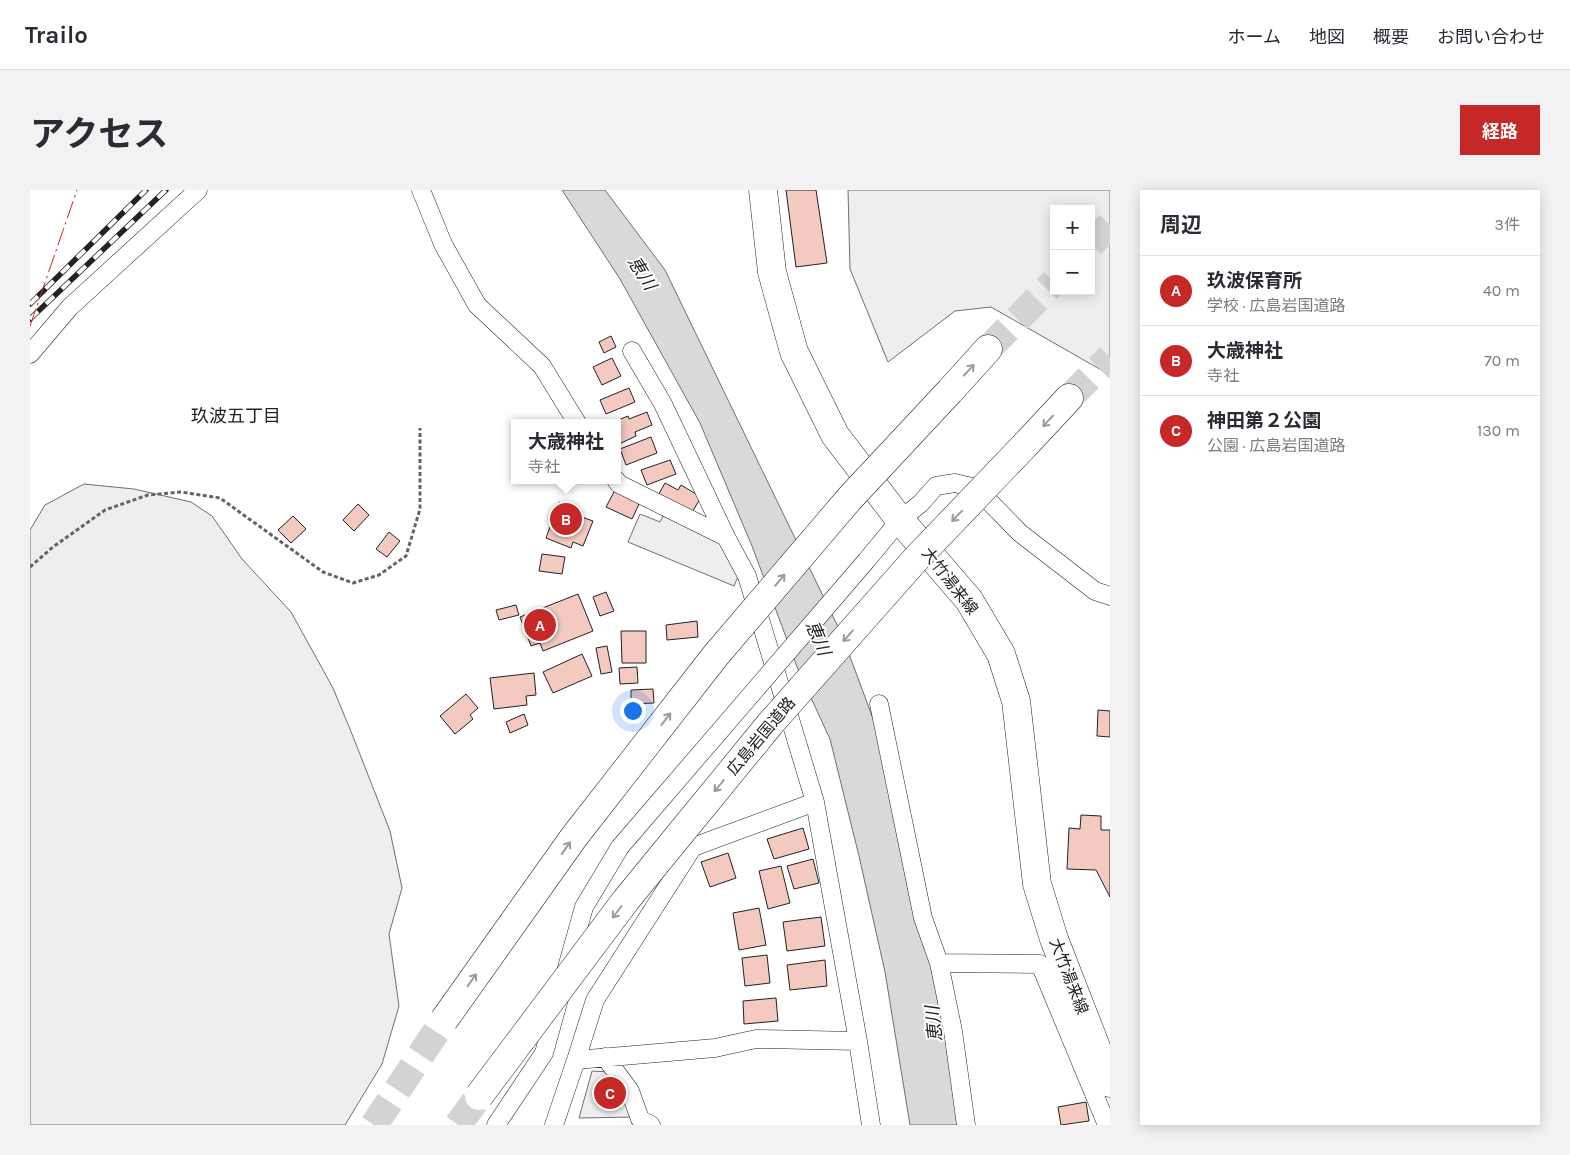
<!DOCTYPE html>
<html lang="ja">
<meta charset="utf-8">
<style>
:root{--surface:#fff;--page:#f2f2f3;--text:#2b2b33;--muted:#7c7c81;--line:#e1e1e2;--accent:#c62828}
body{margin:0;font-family:Karla,"Noto Sans JP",sans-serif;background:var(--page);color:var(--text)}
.controls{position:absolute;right:15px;top:15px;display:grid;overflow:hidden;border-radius:0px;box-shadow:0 2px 12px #0003}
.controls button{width:45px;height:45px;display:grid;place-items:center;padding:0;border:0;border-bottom:1px solid var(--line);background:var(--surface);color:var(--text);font:25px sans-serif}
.you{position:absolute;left:602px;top:520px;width:18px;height:18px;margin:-12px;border:4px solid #fff;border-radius:50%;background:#1a73e8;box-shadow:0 0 0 8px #1a73e833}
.badge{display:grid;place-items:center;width:32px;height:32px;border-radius:50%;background:var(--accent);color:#fff;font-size:16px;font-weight:700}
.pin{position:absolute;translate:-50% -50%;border:2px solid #fff;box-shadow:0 1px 5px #0006}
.popup{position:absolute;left:481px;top:229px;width:110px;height:65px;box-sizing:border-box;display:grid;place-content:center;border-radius:0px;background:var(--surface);filter:drop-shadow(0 1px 4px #0005);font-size:16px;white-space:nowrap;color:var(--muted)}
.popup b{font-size:19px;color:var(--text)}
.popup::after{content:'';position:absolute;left:50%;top:100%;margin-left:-10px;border:10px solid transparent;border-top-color:var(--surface)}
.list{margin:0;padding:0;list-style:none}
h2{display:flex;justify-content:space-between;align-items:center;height:65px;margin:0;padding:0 20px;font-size:21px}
h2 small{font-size:16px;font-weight:400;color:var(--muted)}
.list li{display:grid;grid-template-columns:32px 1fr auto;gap:15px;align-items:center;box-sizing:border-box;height:70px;padding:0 20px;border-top:1px solid var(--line)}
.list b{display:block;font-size:19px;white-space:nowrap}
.list p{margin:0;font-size:16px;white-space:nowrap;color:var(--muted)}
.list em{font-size:16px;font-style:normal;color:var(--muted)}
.map{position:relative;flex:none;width:1080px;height:935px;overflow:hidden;border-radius:0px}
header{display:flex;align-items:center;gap:30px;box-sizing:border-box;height:70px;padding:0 25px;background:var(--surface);border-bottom:1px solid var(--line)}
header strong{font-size:24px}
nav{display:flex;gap:28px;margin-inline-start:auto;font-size:18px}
.intro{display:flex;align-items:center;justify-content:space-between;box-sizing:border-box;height:120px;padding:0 30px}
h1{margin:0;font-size:35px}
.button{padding:12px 22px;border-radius:0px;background:var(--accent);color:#fff;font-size:18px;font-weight:700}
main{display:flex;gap:30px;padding:0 30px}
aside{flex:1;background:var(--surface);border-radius:0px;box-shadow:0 2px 12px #0003}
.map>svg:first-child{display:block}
</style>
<header>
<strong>Trailo</strong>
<nav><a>ホーム</a><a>地図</a><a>概要</a><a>お問い合わせ</a></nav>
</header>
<div class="intro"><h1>アクセス</h1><a class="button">経路</a></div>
<main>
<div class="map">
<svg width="1080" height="935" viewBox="0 0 1080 935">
<rect width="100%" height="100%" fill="#fff"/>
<path fill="#eee" stroke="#6f6f6f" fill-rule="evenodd" d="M 818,0 L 1080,0 L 1080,185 L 961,117 L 925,121 L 858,172 L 820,79 ZM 1024,19 L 1061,19 L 1061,101 L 1024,101 Z
M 54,294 L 104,299 L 161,312 L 182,326 L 212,369 L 261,422 L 303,498 L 322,544 L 360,641 L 372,698 L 359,744 L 369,816 L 352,874 L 315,935 L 0,935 L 0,340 L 15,315 Z
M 610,324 L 630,332 L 633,326 L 693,351 L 709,384 L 704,396 L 598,352 Z
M 562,881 L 580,882 L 606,927 L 549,928 Z"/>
<path fill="#d9d9d9" stroke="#6f6f6f" d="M 532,0 L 575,0 L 635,80 L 812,445 L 855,561 L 936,935 L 880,935 L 855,782 L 829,666 L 800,549 L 769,482 L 722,356 L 670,233 L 590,89 Z"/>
<path fill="#f3c9c0" stroke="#222" d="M 756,0 L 786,0 L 797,73 L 766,77 Z
M 581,146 L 586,157 L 574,163 L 569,152 Z
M 582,168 L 591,186 L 572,195 L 563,177 Z
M 599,198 L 605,212 L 576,224 L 570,210 Z
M 617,222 L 622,235 L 605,242 L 606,246 L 587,255 L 587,233 L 581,233 L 598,226 L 599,229 Z
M 621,247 L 627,263 L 596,275 L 590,259 Z
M 640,270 L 646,284 L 617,295 L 611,280 Z
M 635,293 L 648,300 L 651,295 L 671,307 L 660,326 L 627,307 Z
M 585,300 L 610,312 L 602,329 L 576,317 Z
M 529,312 L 552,321 L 549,326 L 563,331 L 553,356 L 543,352 L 541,358 L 516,348 Z
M 328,314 L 339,325 L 324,341 L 313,330 Z
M 263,326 L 276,339 L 261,353 L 248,340 Z
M 359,342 L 370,351 L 357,367 L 346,359 Z
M 512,364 L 535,367 L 532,384 L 509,381 Z
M 576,402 L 584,421 L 570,426 L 563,407 Z
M 548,404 L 563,441 L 513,461 L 510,453 L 501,456 L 490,427 Z
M 486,415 L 489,425 L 469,430 L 466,420 Z
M 667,431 L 668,447 L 637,450 L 636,435 Z
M 591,441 L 616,441 L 616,473 L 592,473 Z
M 577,456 L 582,482 L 571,484 L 566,458 Z
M 552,464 L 562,486 L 523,503 L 513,482 Z
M 607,477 L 608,493 L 590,494 L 589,478 Z
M 504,483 L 506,505 L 496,506 L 497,515 L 464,519 L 460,488 Z
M 623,499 L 624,513 L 601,514 L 601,500 Z
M 436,504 L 448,518 L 440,525 L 443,529 L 425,544 L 410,526 Z
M 1068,520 L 1080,521 L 1080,547 L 1067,546 Z
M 494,524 L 498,535 L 480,543 L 476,532 Z
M 1051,625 L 1071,626 L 1071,640 L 1080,640 L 1080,707 L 1066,680 L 1037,679 L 1039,638 L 1050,639 Z
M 773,638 L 779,659 L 744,669 L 737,649 Z
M 698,663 L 706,688 L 680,697 L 671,672 Z
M 783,669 L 789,693 L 764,699 L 757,676 Z
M 751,676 L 760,713 L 738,719 L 729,681 Z
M 729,718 L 736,755 L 709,760 L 703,723 Z
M 791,727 L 795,756 L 757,761 L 753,732 Z
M 737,765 L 740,793 L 715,796 L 712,768 Z
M 795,770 L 797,796 L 760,800 L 757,775 Z
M 746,808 L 748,831 L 714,834 L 713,811 Z
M 1056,912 L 1059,931 L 1031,935 L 1028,917 Z"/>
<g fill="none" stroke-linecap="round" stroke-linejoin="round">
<path stroke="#d3d3d3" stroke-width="28" stroke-dasharray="28 14" stroke-linecap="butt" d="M 1061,54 L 1080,35
M 958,159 L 1024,92
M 1039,208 L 1080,167
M 344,935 L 414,830
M 428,935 L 449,906"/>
<defs>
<path id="street" d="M 391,0 L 413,54 L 447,115 L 512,176 L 547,233
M 602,161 L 633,214 L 696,347 L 717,386 L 785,612 L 828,851 L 841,935
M 0,164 L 40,117 L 168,0
M 586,290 L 589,294 L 696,347
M 836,371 L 870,330 L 891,313 L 906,296 L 925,293 L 946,298 L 990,343 L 1065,401 L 1080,406
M 849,514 L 893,728 L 909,773 L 923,841 L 936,935
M 909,773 L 1010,774 L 1077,935
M 536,781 L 554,717 L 590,657
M 575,867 L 600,901 L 610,929 L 621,935
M 546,870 L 565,810 L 663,657 L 785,612
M 466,935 L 514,863 L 529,809
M 524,935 L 546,870 L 685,858 L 726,849 L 828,851"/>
<path id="primary" d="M 733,0 L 742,82 L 764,162 L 805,245 L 870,330 L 939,410 L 971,464 L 986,511 L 1007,694 L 1024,749 L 1080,893"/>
<path id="highway" d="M 920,201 L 958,159
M 997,253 L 1039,208"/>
</defs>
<use href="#street" stroke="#222" stroke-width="19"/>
<use href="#primary" stroke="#222" stroke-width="29"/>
<use href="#highway" stroke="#222" stroke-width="29"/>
<path stroke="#646464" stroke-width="3" stroke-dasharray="4 2.5" stroke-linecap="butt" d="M 0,377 L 23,357 L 75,320 L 118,305 L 151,302 L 190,308 L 293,382 L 323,393 L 349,385 L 376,366 L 390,319 L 390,238"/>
<use href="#street" stroke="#fff" stroke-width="18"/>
<use href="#primary" stroke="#fff" stroke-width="28"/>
<use href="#highway" stroke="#fff" stroke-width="28"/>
<defs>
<path id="rail" d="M 0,114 L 116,0
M 0,129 L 136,0"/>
</defs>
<use href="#rail" stroke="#222" stroke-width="5.5"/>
<use href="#rail" stroke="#fff" stroke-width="4" stroke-dasharray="11" stroke-linecap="butt"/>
<defs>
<path id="street-bridge" d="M 590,657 L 836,371"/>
<path id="highway-bridge" d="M 414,830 L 544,647 L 686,465 L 820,308 L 920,201
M 449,906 L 596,710 L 740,534 L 885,370 L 997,253"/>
</defs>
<use href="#street-bridge" stroke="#222" stroke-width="19" stroke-linecap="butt"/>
<use href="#highway-bridge" stroke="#222" stroke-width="29" stroke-linecap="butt"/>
<use href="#street-bridge" stroke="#fff" stroke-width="18"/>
<use href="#highway-bridge" stroke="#fff" stroke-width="28"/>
<path stroke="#c62828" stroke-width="1" stroke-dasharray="18 4 2.5 4" stroke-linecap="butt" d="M 0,136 L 47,0"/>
</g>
<defs><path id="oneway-shaft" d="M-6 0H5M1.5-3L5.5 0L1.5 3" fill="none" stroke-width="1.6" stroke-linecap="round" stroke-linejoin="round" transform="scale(1.25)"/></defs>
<g stroke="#9c9c9c">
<use href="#oneway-shaft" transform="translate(939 180) rotate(-47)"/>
<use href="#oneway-shaft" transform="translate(1018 231) rotate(133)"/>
<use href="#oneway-shaft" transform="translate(927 326) rotate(134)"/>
<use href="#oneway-shaft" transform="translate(750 390) rotate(-50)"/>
<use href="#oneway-shaft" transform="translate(818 446) rotate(132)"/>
<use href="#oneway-shaft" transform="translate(636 529) rotate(-52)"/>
<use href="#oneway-shaft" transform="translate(689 596) rotate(129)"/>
<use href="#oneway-shaft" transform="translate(536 658) rotate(-55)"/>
<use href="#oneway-shaft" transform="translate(587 722) rotate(127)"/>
<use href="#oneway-shaft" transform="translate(442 790) rotate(-55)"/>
</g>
<g text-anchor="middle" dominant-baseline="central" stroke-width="4" stroke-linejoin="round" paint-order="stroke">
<g font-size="16" fill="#222" stroke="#fff">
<text transform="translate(920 391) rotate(52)">大竹湯来線</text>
<text transform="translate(731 546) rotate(-50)">広島岩国道路</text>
<text transform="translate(1039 786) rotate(69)">大竹湯来線</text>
</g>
<g font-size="18" font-style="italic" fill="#222" stroke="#fff">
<text transform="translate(612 83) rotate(58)">恵川</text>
<text transform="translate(788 448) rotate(67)">恵川</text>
<text transform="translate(904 834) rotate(-96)">恵川</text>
</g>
<g font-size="18" fill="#222" stroke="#fff">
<text x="206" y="226">玖波五丁目</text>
</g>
</g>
</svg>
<div class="controls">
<button>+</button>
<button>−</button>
</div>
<div class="you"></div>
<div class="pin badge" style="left:510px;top:435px">A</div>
<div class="pin badge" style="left:536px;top:329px">B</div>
<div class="popup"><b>大歳神社</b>寺社</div>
<div class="pin badge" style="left:580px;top:903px">C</div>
</div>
<aside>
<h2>周辺<small>3件</small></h2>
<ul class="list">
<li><span class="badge">A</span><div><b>玖波保育所</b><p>学校 · 広島岩国道路</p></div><em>40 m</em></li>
<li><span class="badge">B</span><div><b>大歳神社</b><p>寺社</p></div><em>70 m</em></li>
<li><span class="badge">C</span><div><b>神田第２公園</b><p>公園 · 広島岩国道路</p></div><em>130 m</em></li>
</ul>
</aside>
</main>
